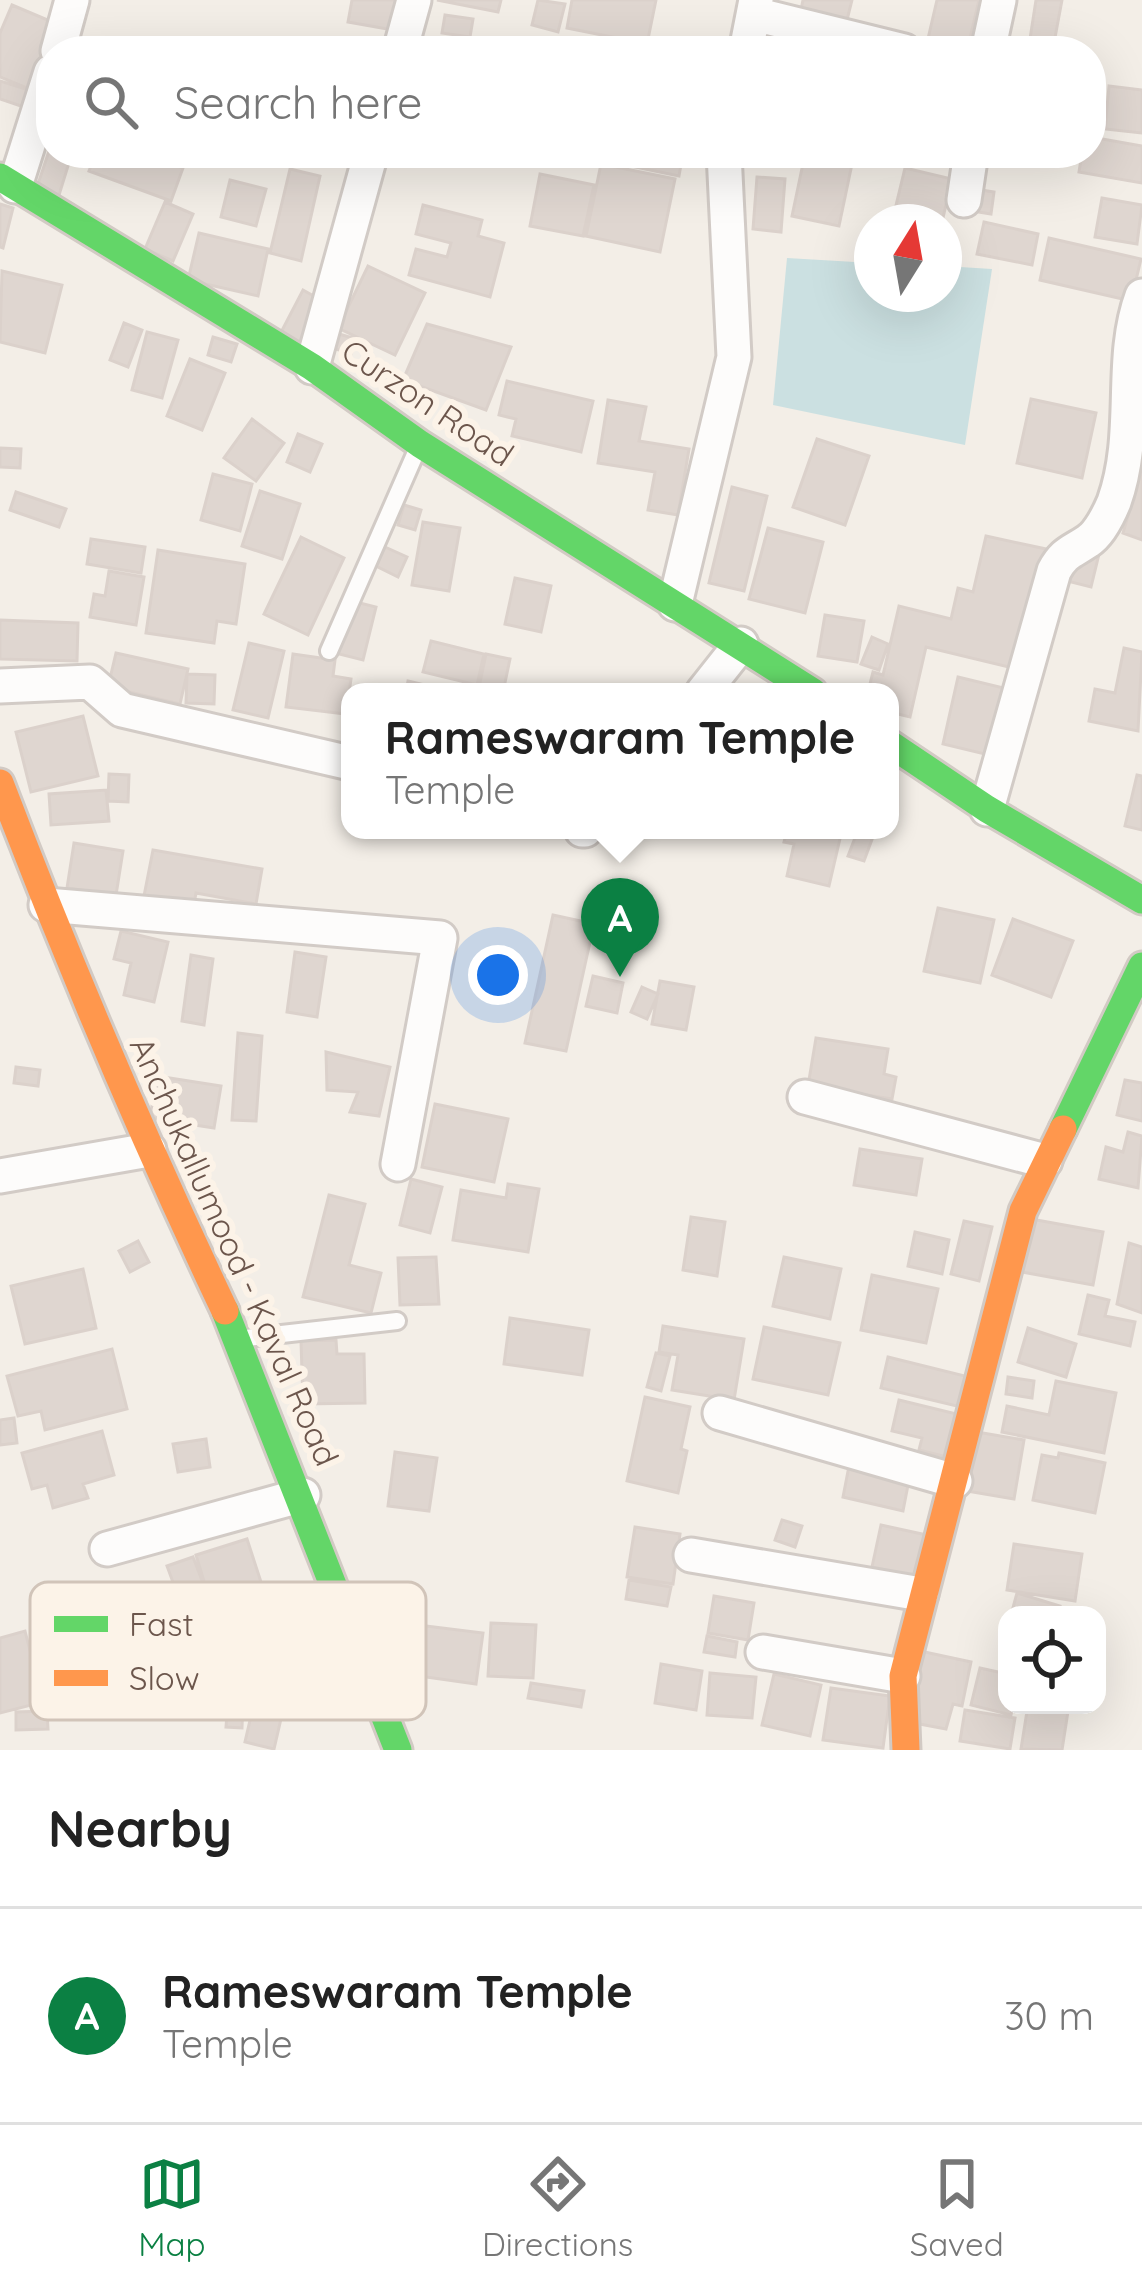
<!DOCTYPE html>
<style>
:root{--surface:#fff;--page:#f2f2f2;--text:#222;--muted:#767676;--line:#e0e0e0;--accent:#0b8043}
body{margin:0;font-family:Quicksand,sans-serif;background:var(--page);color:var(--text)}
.controls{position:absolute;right:36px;bottom:36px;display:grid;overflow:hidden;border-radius:24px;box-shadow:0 12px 48px #0002}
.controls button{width:108px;height:108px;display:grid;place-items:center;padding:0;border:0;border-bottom:3px solid var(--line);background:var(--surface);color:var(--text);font:60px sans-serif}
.compass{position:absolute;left:854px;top:204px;width:108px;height:108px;border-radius:50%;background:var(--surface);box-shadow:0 12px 48px #0002;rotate:11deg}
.you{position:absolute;left:498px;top:975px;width:42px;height:42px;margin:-30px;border:9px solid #fff;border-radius:50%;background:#1a73e8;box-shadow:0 0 0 18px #1a73e833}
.badge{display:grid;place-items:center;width:78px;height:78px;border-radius:50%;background:var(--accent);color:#fff;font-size:39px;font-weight:700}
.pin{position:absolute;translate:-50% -99px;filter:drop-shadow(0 3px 6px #0008)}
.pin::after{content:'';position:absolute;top:63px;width:42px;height:36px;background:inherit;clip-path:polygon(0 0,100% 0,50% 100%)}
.popup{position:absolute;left:341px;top:683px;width:558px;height:156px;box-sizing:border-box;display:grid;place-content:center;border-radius:24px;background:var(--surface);filter:drop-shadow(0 3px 9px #0005);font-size:39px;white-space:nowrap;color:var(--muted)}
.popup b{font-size:45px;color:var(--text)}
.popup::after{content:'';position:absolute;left:50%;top:100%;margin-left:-24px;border:24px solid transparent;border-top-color:var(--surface)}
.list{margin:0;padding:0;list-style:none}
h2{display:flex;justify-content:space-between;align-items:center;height:156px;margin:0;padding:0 48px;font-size:51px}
h2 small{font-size:39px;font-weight:400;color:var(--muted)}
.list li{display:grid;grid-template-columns:78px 1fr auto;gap:36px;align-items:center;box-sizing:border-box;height:216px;padding:0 48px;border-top:3px solid var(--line)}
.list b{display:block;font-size:45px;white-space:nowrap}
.list p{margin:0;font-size:39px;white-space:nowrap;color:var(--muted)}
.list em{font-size:39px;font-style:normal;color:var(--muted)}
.icon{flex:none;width:66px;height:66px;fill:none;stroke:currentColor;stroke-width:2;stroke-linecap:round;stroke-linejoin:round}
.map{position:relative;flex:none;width:1142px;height:1750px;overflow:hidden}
.search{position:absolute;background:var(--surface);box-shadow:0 12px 48px #0002;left:36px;right:36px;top:36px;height:132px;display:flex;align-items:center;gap:30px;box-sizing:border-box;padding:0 42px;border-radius:48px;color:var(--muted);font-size:45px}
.sheet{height:372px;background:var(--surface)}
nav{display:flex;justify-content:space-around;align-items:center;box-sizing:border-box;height:168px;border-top:3px solid var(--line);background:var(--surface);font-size:33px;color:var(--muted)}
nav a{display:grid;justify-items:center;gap:6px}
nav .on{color:var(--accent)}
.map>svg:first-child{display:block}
</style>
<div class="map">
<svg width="1142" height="1750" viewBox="0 0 1142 1750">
<rect width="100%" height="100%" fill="#f3eee7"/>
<path fill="#cbe0e1" d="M 787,258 L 872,263 L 872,294 L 944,294 L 944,266 L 992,269 L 965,445 L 773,405 Z"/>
<path fill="#dfd6d0" stroke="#dbd1cb" stroke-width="3" d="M 352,0 L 398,0 L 393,30 L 348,22 Z
M 437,0 L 501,0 L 498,12 Z
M 538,0 L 565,4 L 558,32 L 532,25 Z
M 572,0 L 656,0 L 647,44 L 567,28 Z
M 803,0 L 852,0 L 846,24 L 800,15 Z
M 937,0 L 979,0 L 967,51 L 927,43 Z
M 1036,0 L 1062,0 L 1054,43 L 1030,39 Z
M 12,5 L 62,26 L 34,91 L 0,77 L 0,33 Z
M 445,15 L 473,19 L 470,37 L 442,33 Z
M 767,38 L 813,49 L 813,51 L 764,51 Z
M 0,81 L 29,90 L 24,107 L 0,99 Z
M 1109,86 L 1142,90 L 1142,133 L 1105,129 Z
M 1091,137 L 1142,146 L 1142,183 L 1079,172 L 1082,153 L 1091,153 Z
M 51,145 L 51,153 L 72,153 L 59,195 L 37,187 Z
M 96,153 L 142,153 L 183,168 L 171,201 L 89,171 Z
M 593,153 L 683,153 L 679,176 L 592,158 Z
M 903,153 L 949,153 L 947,163 Z
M 981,153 L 1035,153 L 1033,162 Z
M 805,154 L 852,164 L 839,226 L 792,216 Z
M 601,164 L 675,179 L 660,252 L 586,236 Z
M 905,168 L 952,179 L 942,222 L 892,222 Z
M 290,169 L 320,176 L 301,261 L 270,253 Z
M 540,174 L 594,185 L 583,236 L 530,226 Z
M 757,177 L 785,179 L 781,232 L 753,229 Z
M 230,180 L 266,189 L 256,226 L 221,217 Z
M 969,188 L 994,192 L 991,214 L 966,210 Z
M 1102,198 L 1142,205 L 1137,244 L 1095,237 Z
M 165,202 L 193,214 L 173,261 L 145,249 Z
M 0,204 L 13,208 L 3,248 L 0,247 Z
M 423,205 L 482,220 L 478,236 L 504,243 L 490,297 L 409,275 L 416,249 L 447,257 L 451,243 L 416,234 Z
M 984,222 L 1038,234 L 1032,265 L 977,254 Z
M 199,233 L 268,249 L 258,296 L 188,280 Z
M 1049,238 L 1141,259 L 1131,301 L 1040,280 Z
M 368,266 L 425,293 L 395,355 L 338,328 Z
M 2,271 L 62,285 L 45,353 L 0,342 Z
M 303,290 L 321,300 L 297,347 L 278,338 Z
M 124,323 L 142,330 L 128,367 L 110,360 Z
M 427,324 L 511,347 L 486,410 L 403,380 Z
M 329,331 L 356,339 L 351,354 L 324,345 Z
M 147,332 L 178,340 L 162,398 L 132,390 Z
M 213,337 L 237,344 L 231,362 L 208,355 Z
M 190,359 L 225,373 L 202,430 L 167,416 Z
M 507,381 L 593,401 L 581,452 L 512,436 L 516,419 L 499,415 Z
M 1031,399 L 1096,413 L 1082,478 L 1017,463 Z
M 608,400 L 646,407 L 639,441 L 689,449 L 678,515 L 648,510 L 655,472 L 598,463 Z
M 252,419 L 284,443 L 256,481 L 224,458 Z
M 298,434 L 322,444 L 310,472 L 287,462 Z
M 817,439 L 869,456 L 845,525 L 793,507 Z
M 0,448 L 21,449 L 20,468 L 0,467 Z
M 1142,467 L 1142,540 L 1123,533 Z
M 213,474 L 252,484 L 240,531 L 201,520 Z
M 732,487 L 767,496 L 744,591 L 709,583 Z
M 260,491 L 300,504 L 282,559 L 242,546 Z
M 16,492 L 66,509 L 59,527 L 10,510 Z
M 404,505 L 421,510 L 415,530 L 398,525 Z
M 423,522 L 460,528 L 449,591 L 412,585 Z
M 768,528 L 823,542 L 805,613 L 749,599 Z
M 986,536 L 1046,549 L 1017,669 L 926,647 L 910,717 L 890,712 L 890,692 L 868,692 L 873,672 L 883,675 L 899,606 L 951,619 L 958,588 L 973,592 Z
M 301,537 L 344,558 L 308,635 L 264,614 Z
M 91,539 L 145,547 L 141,573 L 87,564 Z
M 1072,543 L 1100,550 L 1091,587 L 1063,580 Z
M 385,547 L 407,557 L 398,577 L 376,566 Z
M 158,550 L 245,564 L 236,624 L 217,621 L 214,643 L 146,633 Z
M 109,571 L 144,577 L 136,625 L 90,617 L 94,594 L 105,596 Z
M 515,578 L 551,586 L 541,632 L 505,624 Z
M 348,600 L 376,607 L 363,660 L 335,653 Z
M 825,615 L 864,621 L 857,662 L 818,656 Z
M 0,620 L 78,623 L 77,661 L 0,659 Z
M 872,637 L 888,644 L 879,670 L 861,664 Z
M 431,641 L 484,654 L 477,685 L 423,672 Z
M 249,643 L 284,651 L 268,718 L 233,710 Z
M 1124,648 L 1142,652 L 1138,731 L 1089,721 L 1095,689 L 1115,693 Z
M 116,653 L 188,669 L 180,704 L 108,687 Z
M 293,654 L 335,660 L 333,676 L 351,679 L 346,714 L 286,707 Z
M 486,654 L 510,659 L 503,692 L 478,692 Z
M 187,674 L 215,675 L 214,704 L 186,703 Z
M 958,677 L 1008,689 L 993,756 L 943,744 Z
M 408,681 L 454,692 L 406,692 Z
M 83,716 L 98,776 L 31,792 L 16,732 Z
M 109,774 L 129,775 L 128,802 L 108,801 Z
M 1137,775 L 1142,776 L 1142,830 L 1125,826 Z
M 106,790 L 109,821 L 51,825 L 49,794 Z
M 787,830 L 842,830 L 829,886 L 787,876 L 794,844 L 784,842 Z
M 858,830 L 874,834 L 864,861 L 848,856 Z
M 74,843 L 123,851 L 116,895 L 67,888 Z
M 153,850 L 262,869 L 256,904 L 196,893 L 193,910 L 143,901 Z
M 938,908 L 994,920 L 980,983 L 924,971 Z
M 553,915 L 594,924 L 566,1051 L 525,1043 Z
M 1013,919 L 1073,941 L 1051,997 L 992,975 Z
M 121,931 L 168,942 L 154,1002 L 124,995 L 131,963 L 114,959 Z
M 295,952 L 326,957 L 317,1017 L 287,1012 Z
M 191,955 L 213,959 L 204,1025 L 182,1021 Z
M 593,976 L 623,983 L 617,1013 L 586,1006 Z
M 660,981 L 694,987 L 686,1030 L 652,1024 Z
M 642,987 L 658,994 L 647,1019 L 631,1012 Z
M 238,1033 L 262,1036 L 256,1121 L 232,1120 Z
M 816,1038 L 888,1049 L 884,1074 L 896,1077 L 892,1099 L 808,1086 Z
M 326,1052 L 390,1067 L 379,1116 L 350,1112 L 358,1092 L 327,1090 Z
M 16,1067 L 40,1070 L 38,1086 L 14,1083 Z
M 157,1076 L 221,1086 L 214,1128 L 150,1118 Z
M 1125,1080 L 1142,1083 L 1142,1121 L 1117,1115 Z
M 435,1104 L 508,1119 L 494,1182 L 422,1167 Z
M 1128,1132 L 1142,1136 L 1138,1188 L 1099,1179 L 1106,1147 L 1123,1152 Z
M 860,1149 L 922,1159 L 916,1195 L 854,1185 Z
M 411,1179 L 442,1187 L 430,1233 L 400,1225 Z
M 508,1184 L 539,1189 L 528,1252 L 453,1240 L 461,1190 L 506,1198 Z
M 329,1195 L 365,1204 L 349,1265 L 381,1273 L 371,1313 L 303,1297 Z
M 691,1217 L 725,1222 L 717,1276 L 683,1270 Z
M 1031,1219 L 1103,1232 L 1093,1285 L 1022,1272 Z
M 964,1221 L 992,1227 L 979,1281 L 951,1274 Z
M 915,1232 L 949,1240 L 942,1274 L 908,1266 Z
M 138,1241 L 149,1262 L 130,1272 L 119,1251 Z
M 1129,1243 L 1142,1247 L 1142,1313 L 1117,1304 Z
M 436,1257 L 439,1304 L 400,1305 L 398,1258 Z
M 784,1257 L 841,1269 L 830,1319 L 773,1306 Z
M 83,1269 L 96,1328 L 25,1344 L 11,1286 Z
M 872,1275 L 938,1289 L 926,1343 L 861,1330 Z
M 1088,1295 L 1109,1300 L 1105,1316 L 1135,1322 L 1130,1346 L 1079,1334 Z
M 510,1318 L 589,1330 L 582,1375 L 504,1364 Z
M 663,1326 L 744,1339 L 734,1400 L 672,1390 L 678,1355 L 659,1352 Z
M 764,1327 L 840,1343 L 828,1395 L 753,1379 Z
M 1028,1328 L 1076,1344 L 1066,1377 L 1018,1362 Z
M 336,1340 L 337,1354 L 364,1354 L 365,1403 L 303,1404 L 301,1341 Z
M 112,1349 L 127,1409 L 45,1430 L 41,1411 L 18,1416 L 7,1376 Z
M 656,1353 L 670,1356 L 661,1391 L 647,1387 Z
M 888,1357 L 969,1377 L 961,1407 L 881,1388 Z
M 1008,1377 L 1034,1381 L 1032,1398 L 1006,1394 Z
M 1056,1381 L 1116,1393 L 1104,1453 L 1002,1432 L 1007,1406 L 1049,1415 Z
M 645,1397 L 690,1407 L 681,1449 L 687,1451 L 678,1493 L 627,1481 Z
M 899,1400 L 965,1416 L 955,1459 L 919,1450 L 922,1438 L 892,1431 Z
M 14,1418 L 17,1443 L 0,1445 L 0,1420 Z
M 102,1431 L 114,1475 L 83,1484 L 88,1498 L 53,1508 L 47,1485 L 32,1489 L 22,1453 Z
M 977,1432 L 1024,1440 L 1014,1499 L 967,1491 Z
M 206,1439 L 210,1467 L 178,1472 L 173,1444 Z
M 395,1452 L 437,1458 L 429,1511 L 388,1506 Z
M 1059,1453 L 1105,1463 L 1095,1513 L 1033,1500 L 1042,1455 L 1058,1458 Z
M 849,1466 L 909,1480 L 903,1511 L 843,1497 Z
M 782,1520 L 802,1526 L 795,1547 L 775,1540 Z
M 881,1525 L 931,1536 L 921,1578 L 872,1567 Z
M 635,1527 L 680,1534 L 673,1584 L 627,1577 Z
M 247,1539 L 261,1582 L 209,1598 L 196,1555 Z
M 1014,1544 L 1082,1554 L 1075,1601 L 1007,1590 Z
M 193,1557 L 203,1583 L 177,1593 L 167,1566 Z
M 629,1580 L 671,1587 L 667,1606 L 626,1599 Z
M 1017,1593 L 1060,1606 L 1058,1615 L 1011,1615 Z
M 714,1596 L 754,1603 L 748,1640 L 708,1633 Z
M 208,1600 L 289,1613 L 280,1662 L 234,1655 L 233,1664 L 198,1658 Z
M 118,1612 L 125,1669 L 51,1678 L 44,1621 Z
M 491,1623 L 536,1625 L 533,1678 L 488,1676 Z
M 426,1626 L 483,1633 L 476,1684 L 419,1676 Z
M 25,1631 L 43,1702 L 0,1713 L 0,1638 Z
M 707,1636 L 737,1642 L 735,1657 L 704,1652 Z
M 920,1651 L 971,1662 L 962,1706 L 953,1704 L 946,1729 L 909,1722 Z
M 661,1664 L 702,1671 L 696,1710 L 655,1703 Z
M 980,1668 L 1007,1674 L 1007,1705 L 1013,1705 L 1011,1715 L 971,1705 Z
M 710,1673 L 756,1677 L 752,1718 L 707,1715 Z
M 774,1674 L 821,1685 L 810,1736 L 762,1725 Z
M 531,1683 L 584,1691 L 581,1707 L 528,1698 Z
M 831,1688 L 890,1696 L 883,1748 L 823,1740 Z
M 228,1701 L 243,1701 L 242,1728 L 226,1727 Z
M 254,1703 L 283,1710 L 274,1749 L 245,1742 Z
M 1028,1705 L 1069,1705 L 1062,1750 L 1021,1749 Z
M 965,1710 L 1015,1718 L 1010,1749 L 960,1741 Z
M 47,1711 L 48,1729 L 16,1730 L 16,1712 Z"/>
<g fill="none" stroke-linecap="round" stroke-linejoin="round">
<defs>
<path id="lane" d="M 329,651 L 417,450
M 246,1338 L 397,1321
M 148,1697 L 266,1699 L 365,1675"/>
<path id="street" d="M 754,14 L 904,51
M 58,51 L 72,0
M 400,51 L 414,0
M 746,51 L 756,0
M 988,51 L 999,0
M 15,186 L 51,72
M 964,200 L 971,153
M 312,367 L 371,153
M 675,604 L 734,357 L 724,153
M 0,686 L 90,682 L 122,710 L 350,763
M 703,692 L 741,644
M 987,809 L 1054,571 C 1064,552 1072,552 1088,541 C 1099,534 1109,514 1114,502 C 1139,432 1118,361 1142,296
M 582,830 L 585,830
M 46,905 L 440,938 L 398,1164
M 805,1097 L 1045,1161
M 0,1176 L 149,1150
M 720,1413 L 955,1481
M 107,1549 L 303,1495
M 691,1555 L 921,1594
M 763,1652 L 903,1676"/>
<path id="fast" d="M 0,177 L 312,367 L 420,444 L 813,692
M 890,744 L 987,809 L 1142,900
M 1063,1129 L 1142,966
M 225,1311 L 398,1750"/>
<path id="slow" d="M 0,783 C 68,962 143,1138 225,1311
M 906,1750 L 903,1676 L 1023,1211 L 1063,1129"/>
</defs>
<use href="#lane" stroke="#d2cbc6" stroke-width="22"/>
<use href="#street" stroke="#d2cbc6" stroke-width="39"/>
<use href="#fast" stroke="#d2cac4" stroke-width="33"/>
<use href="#slow" stroke="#d2cac4" stroke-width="33"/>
<use href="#lane" stroke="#fdfcfb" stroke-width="16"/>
<use href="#street" stroke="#fdfcfb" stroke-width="33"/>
<use href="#fast" stroke="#63d668" stroke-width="27"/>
<use href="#slow" stroke="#ff974d" stroke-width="27"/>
</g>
<g text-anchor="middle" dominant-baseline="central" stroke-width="12" stroke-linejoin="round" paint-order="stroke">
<g font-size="33" fill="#6c564c" stroke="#fcf3e8">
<text transform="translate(428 402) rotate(34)">Curzon Road</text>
<text transform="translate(235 1251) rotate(66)">Anchukallumood - Kaval Road</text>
</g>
</g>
<rect x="30" y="1582" width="396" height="138" rx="18" fill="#fcf3e8" stroke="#d1c4b9" stroke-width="3"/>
<rect x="54" y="1616" width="54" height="16" fill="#63d668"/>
<rect x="54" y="1670" width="54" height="16" fill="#ff974d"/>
<g font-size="33" fill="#6c564c">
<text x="129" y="1636">Fast</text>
<text x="129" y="1690">Slow</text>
</g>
</svg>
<div class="controls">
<button><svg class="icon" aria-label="locate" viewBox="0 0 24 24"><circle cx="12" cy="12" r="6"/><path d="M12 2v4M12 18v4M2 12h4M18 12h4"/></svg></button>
</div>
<svg class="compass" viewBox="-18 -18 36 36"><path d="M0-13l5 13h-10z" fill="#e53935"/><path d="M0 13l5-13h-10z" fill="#767676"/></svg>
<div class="you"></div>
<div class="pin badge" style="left:620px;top:977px">A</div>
<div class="popup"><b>Rameswaram Temple</b>Temple</div>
<div class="search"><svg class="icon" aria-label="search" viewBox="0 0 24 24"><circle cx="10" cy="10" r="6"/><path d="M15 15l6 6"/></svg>Search here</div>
</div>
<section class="sheet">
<h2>Nearby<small></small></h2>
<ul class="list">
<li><span class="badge">A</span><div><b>Rameswaram Temple</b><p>Temple</p></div><em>30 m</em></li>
</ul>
</section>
<nav>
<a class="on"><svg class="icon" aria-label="map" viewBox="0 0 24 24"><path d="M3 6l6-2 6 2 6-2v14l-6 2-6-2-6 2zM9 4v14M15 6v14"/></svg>Map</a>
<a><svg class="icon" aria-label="directions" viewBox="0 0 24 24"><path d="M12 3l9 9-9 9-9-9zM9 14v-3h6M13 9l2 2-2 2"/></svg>Directions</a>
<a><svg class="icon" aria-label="saved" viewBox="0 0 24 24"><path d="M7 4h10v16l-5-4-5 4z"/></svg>Saved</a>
</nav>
